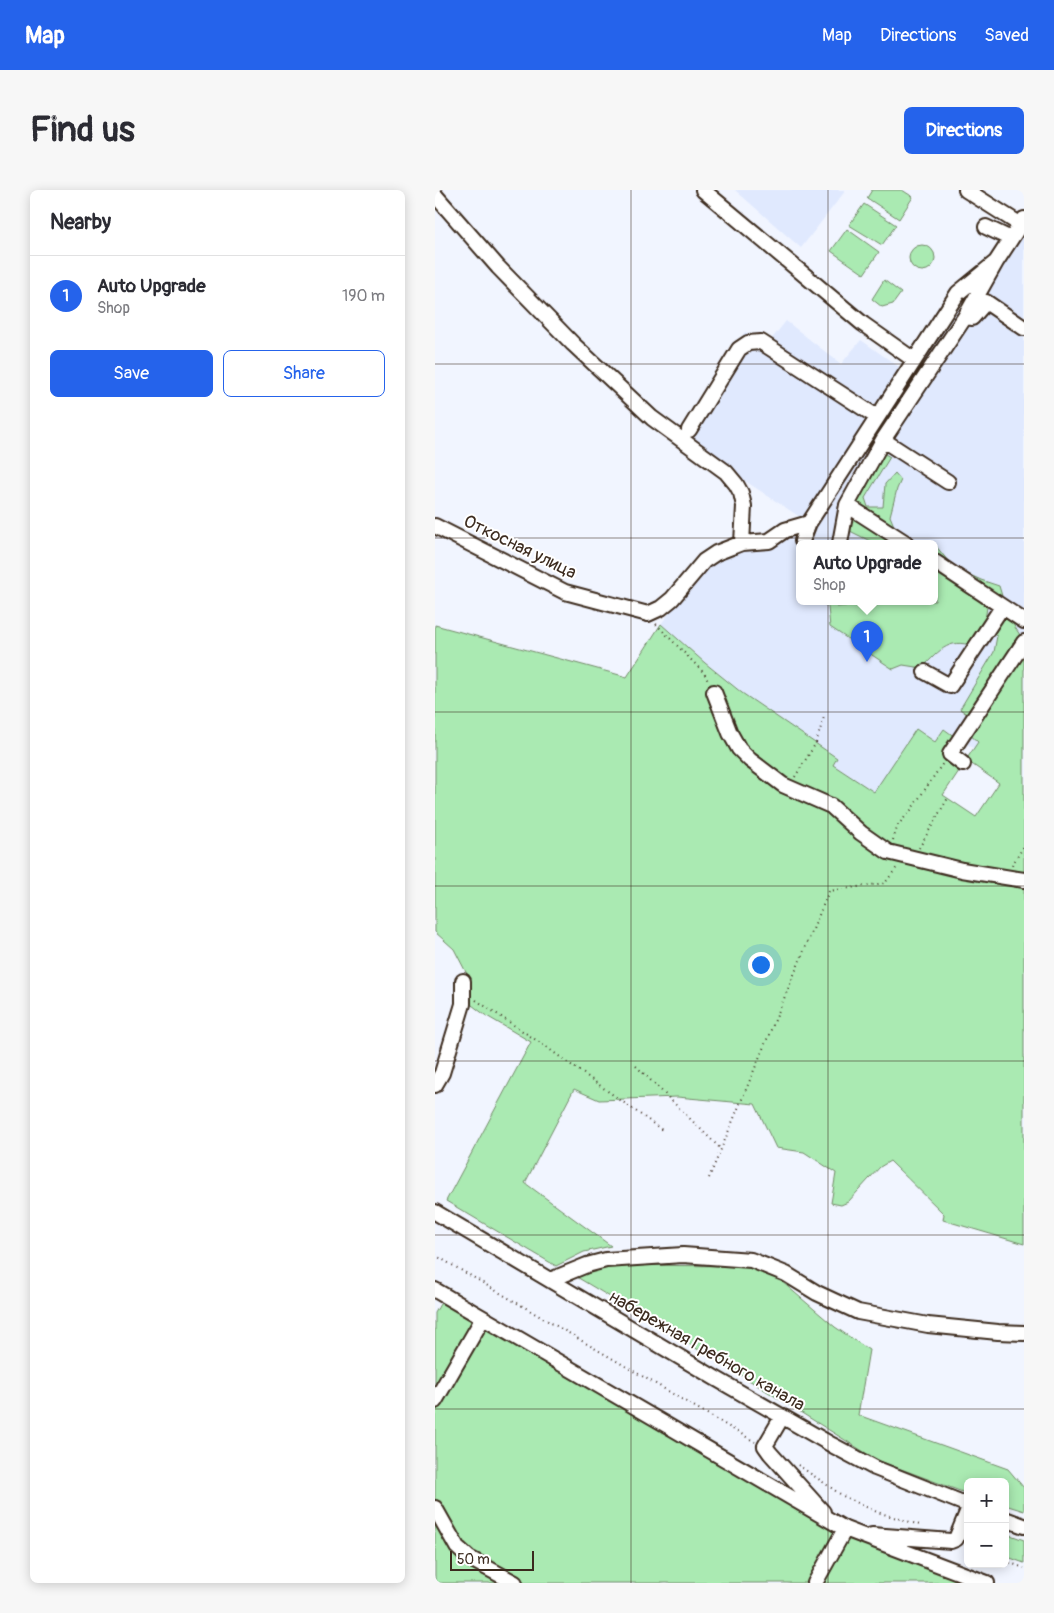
<!DOCTYPE html>
<meta charset="utf-8">
<style>
:root{--surface:#fff;--page:#f7f7f7;--text:#2b2b33;--muted:#7c7c81;--line:#e1e1e2;--accent:#2563eb}
body{margin:0;font-family:Pangolin,sans-serif;background:var(--page);color:var(--text)}
.controls{position:absolute;right:15px;bottom:15px;display:grid;overflow:hidden;border-radius:8px;box-shadow:0 2px 12px #0003}
.controls button{width:45px;height:45px;display:grid;place-items:center;padding:0;border:0;border-bottom:1px solid var(--line);background:var(--surface);color:var(--text);font:25px sans-serif}
.scale{position:absolute;left:15px;bottom:12px;width:84px;box-sizing:border-box;padding-left:5px;border:2px solid #3b2a1e;border-top:0;font-size:14px;line-height:18px;white-space:nowrap;color:#3b2a1e;-webkit-text-stroke:4px #fff;paint-order:stroke}
.you{position:absolute;left:325px;top:774px;width:18px;height:18px;margin:-12px;border:4px solid #fff;border-radius:50%;background:#1a73e8;box-shadow:0 0 0 8px #1a73e833}
.badge{display:grid;place-items:center;width:32px;height:32px;border-radius:50%;background:var(--accent);color:#fff;font-size:16px;font-weight:700}
.pin{position:absolute;translate:-50% -41px;filter:drop-shadow(0 1px 2px #0008)}
.pin::after{content:'';position:absolute;top:26px;width:18px;height:15px;background:inherit;clip-path:polygon(0 0,100% 0,50% 100%)}
.popup{position:absolute;left:361px;top:350px;width:142px;height:65px;box-sizing:border-box;display:grid;place-content:center;border-radius:8px;background:var(--surface);filter:drop-shadow(0 1px 4px #0005);font-size:16px;white-space:nowrap;color:var(--muted)}
.popup b{font-size:19px;color:var(--text)}
.popup::after{content:'';position:absolute;left:50%;top:100%;margin-left:-10px;border:10px solid transparent;border-top-color:var(--surface)}
.list{margin:0;padding:0;list-style:none}
h2{display:flex;justify-content:space-between;align-items:center;height:65px;margin:0;padding:0 20px;font-size:21px}
h2 small{font-size:16px;font-weight:400;color:var(--muted)}
.list li{display:grid;grid-template-columns:32px 1fr auto;gap:15px;align-items:center;box-sizing:border-box;height:80px;padding:0 20px;border-top:1px solid var(--line)}
.list b{display:block;font-size:19px;white-space:nowrap}
.list p{margin:0;font-size:16px;white-space:nowrap;color:var(--muted)}
.list em{font-size:16px;font-style:normal;color:var(--muted)}
.actions{display:flex;gap:10px;padding:15px 20px}
.actions a{flex:1;padding:11px 0;border:1px solid var(--accent);border-radius:8px;text-align:center;font-size:18px;color:var(--accent)}
.actions .main{background:var(--accent);color:#fff}
.map{position:relative;flex:none;width:589px;height:1393px;overflow:hidden;border-radius:8px}
header{display:flex;align-items:center;gap:30px;box-sizing:border-box;height:70px;padding:0 25px;background:var(--accent);color:#fff}
header strong{font-size:24px}
nav{display:flex;gap:28px;margin-inline-start:auto;font-size:18px}
.intro{display:flex;align-items:center;justify-content:space-between;box-sizing:border-box;height:120px;padding:0 30px}
h1{margin:0;font-size:35px}
.button{padding:12px 22px;border-radius:8px;background:var(--accent);color:#fff;font-size:18px;font-weight:700}
main{display:flex;gap:30px;padding:0 30px}
aside{flex:1;background:var(--surface);border-radius:8px;box-shadow:0 2px 12px #0003}
.map>svg:first-child{display:block}
</style>
<header>
<strong>Map</strong>
<nav><a>Map</a><a>Directions</a><a>Saved</a></nav>
</header>
<div class="intro"><h1>Find us</h1><a class="button">Directions</a></div>
<main>
<aside>
<h2>Nearby<small></small></h2>
<ul class="list">
<li><span class="badge">1</span><div><b>Auto Upgrade</b><p>Shop</p></div><em>190 m</em></li>
</ul>
<div class="actions"><a class="main">Save</a><a>Share</a></div>
</aside>
<div class="map">
<svg width="589" height="1393" viewBox="0 0 589 1393">
<rect width="100%" height="100%" fill="#f1f5ff"/>
<filter id="ink" filterUnits="userSpaceOnUse"><feTurbulence type="fractalNoise" baseFrequency=".02" numOctaves="2"/><feDisplacementMap in="SourceGraphic" scale="10" xChannelSelector="R" yChannelSelector="G"/><feConvolveMatrix kernelMatrix="1 2 1 2 8 2 1 2 1" color-interpolation-filters="sRGB"/></filter>
<g filter="url(#ink)">
<path fill="#e0e9fe" fill-rule="evenodd" d="M 300,0 L 411,0 L 366,58 Z
M 589,42 L 589,591 L 509,539 L 500,552 L 481,539 L 439,602 L 398,575 L 402,568 L 307,503 L 270,473 L 226,434 L 272,375 L 300,361 L 326,358 L 357,342 L 362,343 L 373,349 L 522,118 L 537,122 ZM 364,353 L 500,353 L 500,411 L 364,411 Z
M 351,131 L 406,174 L 426,150 L 467,179 L 371,331 L 301,285 L 242,242 L 310,142 L 335,151 Z"/>
<path fill="#aaeab2" stroke="#728a68" d="M 437,0 L 467,0 L 478,7 L 464,29 L 432,8 Z
M 429,14 L 461,35 L 447,55 L 414,35 Z
M 412,39 L 444,62 L 429,84 L 396,61 Z
M474 68a13 13 0 1 1 26 0a13 13 0 1 1-26 0Z
M 449,90 L 466,103 L 458,114 L 447,117 L 437,109 Z
M 445,261 L 455,267 L 430,308 L 433,317 L 448,317 L 450,294 L 460,283 L 466,290 L 462,299 L 455,326 L 466,353 L 439,353 L 413,340 L 416,328 L 427,334 L 432,325 L 421,314 L 417,306 Z
M 500,355 L 518,377 L 546,390 L 564,396 L 567,406 L 560,418 L 552,417 L 549,437 L 564,426 L 574,428 L 585,445 L 577,453 L 589,451 L 589,1054 L 508,1030 L 509,1024 L 455,971 L 445,977 L 413,1012 L 406,1015 L 396,1013 L 401,983 L 369,962 L 341,958 L 320,914 L 242,907 L 164,910 L 139,899 L 90,993 L 176,1056 L 149,1062 L 121,1076 L 11,1011 L 96,852 L 50,825 L 33,812 L 33,786 L 19,759 L 0,742 L 0,435 L 192,487 L 226,434 L 270,473 L 307,503 L 402,568 L 398,575 L 439,602 L 481,539 L 500,552 L 509,539 L 520,547 L 508,565 L 526,578 L 508,605 L 541,627 L 564,593 L 531,570 L 543,552 L 533,543 L 541,531 L 525,519 L 559,462 L 562,446 L 555,443 L 543,458 C 515,446 506,459 487,478 L 468,475 L 458,479 L 395,437 L 393,417 L 384,411 L 400,411 L 402,417 L 411,416 L 414,411 L 500,411 Z
M 171,1075 L 312,1076 L 339,1085 L 400,1137 L 434,1160 L 423,1225 L 573,1279 L 589,1298 L 589,1321 L 570,1315 L 570,1292 L 533,1292 L 533,1304 L 442,1270 L 309,1187 L 140,1086 Z
M 10,1112 L 348,1311 L 403,1340 L 534,1393 L 0,1393 L 0,1123 L 5,1114 Z
M 570,1343 L 589,1350 L 589,1373 L 570,1366 Z"/>
<g fill="none" stroke-linecap="round" stroke-linejoin="round">
<defs>
<path id="minor" d="M 268,0 L 428,134 L 479,170
M 531,0 L 586,35
M 0,5 L 63,77 L 138,154 L 217,228 L 291,282 L 301,294 L 306,303 L 309,316 L 307,353
M 551,37 L 576,49
M 533,127 L 537,128 L 551,112 L 589,138
M 254,240 L 304,159 L 313,153 L 326,152 L 442,227
M 448,250 L 412,315 L 471,353
M 513,292 L 448,250 L 530,127 L 561,72 L 589,29
M 0,336 L 130,402 L 213,424 L 226,418 L 237,409 L 269,371 L 281,363 L 307,353 L 334,351 L 350,340 L 374,333
M 367,351 L 374,333 L 523,103 L 561,72
M 405,353 L 412,315
M 500,372 L 589,431
M 490,482 L 515,496 L 567,417
M 279,502 L 295,543 L 304,559 L 315,570 L 348,595 L 396,616 L 426,643 L 453,662 L 527,680 L 589,690
M 528,574 L 515,564 L 589,452
M 0,895 L 7,883 L 28,814 L 28,791
M 0,1022 L 280,1188 L 397,1255 L 440,1278 L 533,1315
M 115,1090 L 152,1075 L 171,1070 L 248,1065 L 316,1070 L 351,1084 L 382,1103 L 423,1122 L 493,1135 L 563,1142 L 589,1143
M 0,1100 L 410,1339 L 552,1393
M 0,1211 L 48,1128
M 347,1227 L 330,1256 L 335,1263 L 388,1322
M 0,1318 L 22,1357 L 34,1368 L 80,1393
M 570,1329 L 589,1336
M 437,1345 L 516,1351 L 521,1349 L 533,1320
M 380,1393 L 410,1339"/>
</defs>
<use href="#minor" stroke="#3b2a1e" stroke-width="18"/>
<path stroke="#3b2a1e" stroke-width="2" stroke-dasharray="1 4" stroke-linecap="butt" d="M 221,434 L 269,483 L 273,491
M 360,587 L 381,553 L 389,527
M 458,650 L 463,635 L 476,620 L 508,573
M 484,658 L 513,608
M 577,675 L 589,656
M 41,810 L 107,854 L 227,940
M 201,876 L 286,959
M 274,988 L 394,701 L 450,693 L 463,676
M 0,1065 L 320,1252
M 363,1275 L 408,1306 L 442,1322 L 485,1335
M 570,1371 L 589,1378"/>
<use href="#minor" stroke="#fff" stroke-width="14"/>
</g>
</g>
<path fill="none" stroke="#3b2a1e" stroke-width="1" stroke-opacity="0.55" d="M 196,0 L 196,1393M 393,0 L 393,1393M 0,174 L 589,174M 0,348 L 589,348M 0,522 L 589,522M 0,696 L 589,696M 0,871 L 589,871M 0,1045 L 589,1045M 0,1219 L 589,1219"/>
<g text-anchor="middle" dominant-baseline="central" stroke-width="4" stroke-linejoin="round" paint-order="stroke">
<g font-size="18" fill="#3b2a1e" stroke="#fff">
<text transform="translate(85 357) rotate(26)">Откосная улица</text>
<text transform="translate(272 1161) rotate(30)">набережная Гребного канала</text>
</g>
</g>
</svg>
<div class="controls">
<button>+</button>
<button>−</button>
</div>
<div class="scale">50 m</div>
<div class="you"></div>
<div class="pin badge" style="left:432px;top:472px">1</div>
<div class="popup"><b>Auto Upgrade</b>Shop</div>
</div>
</main>
